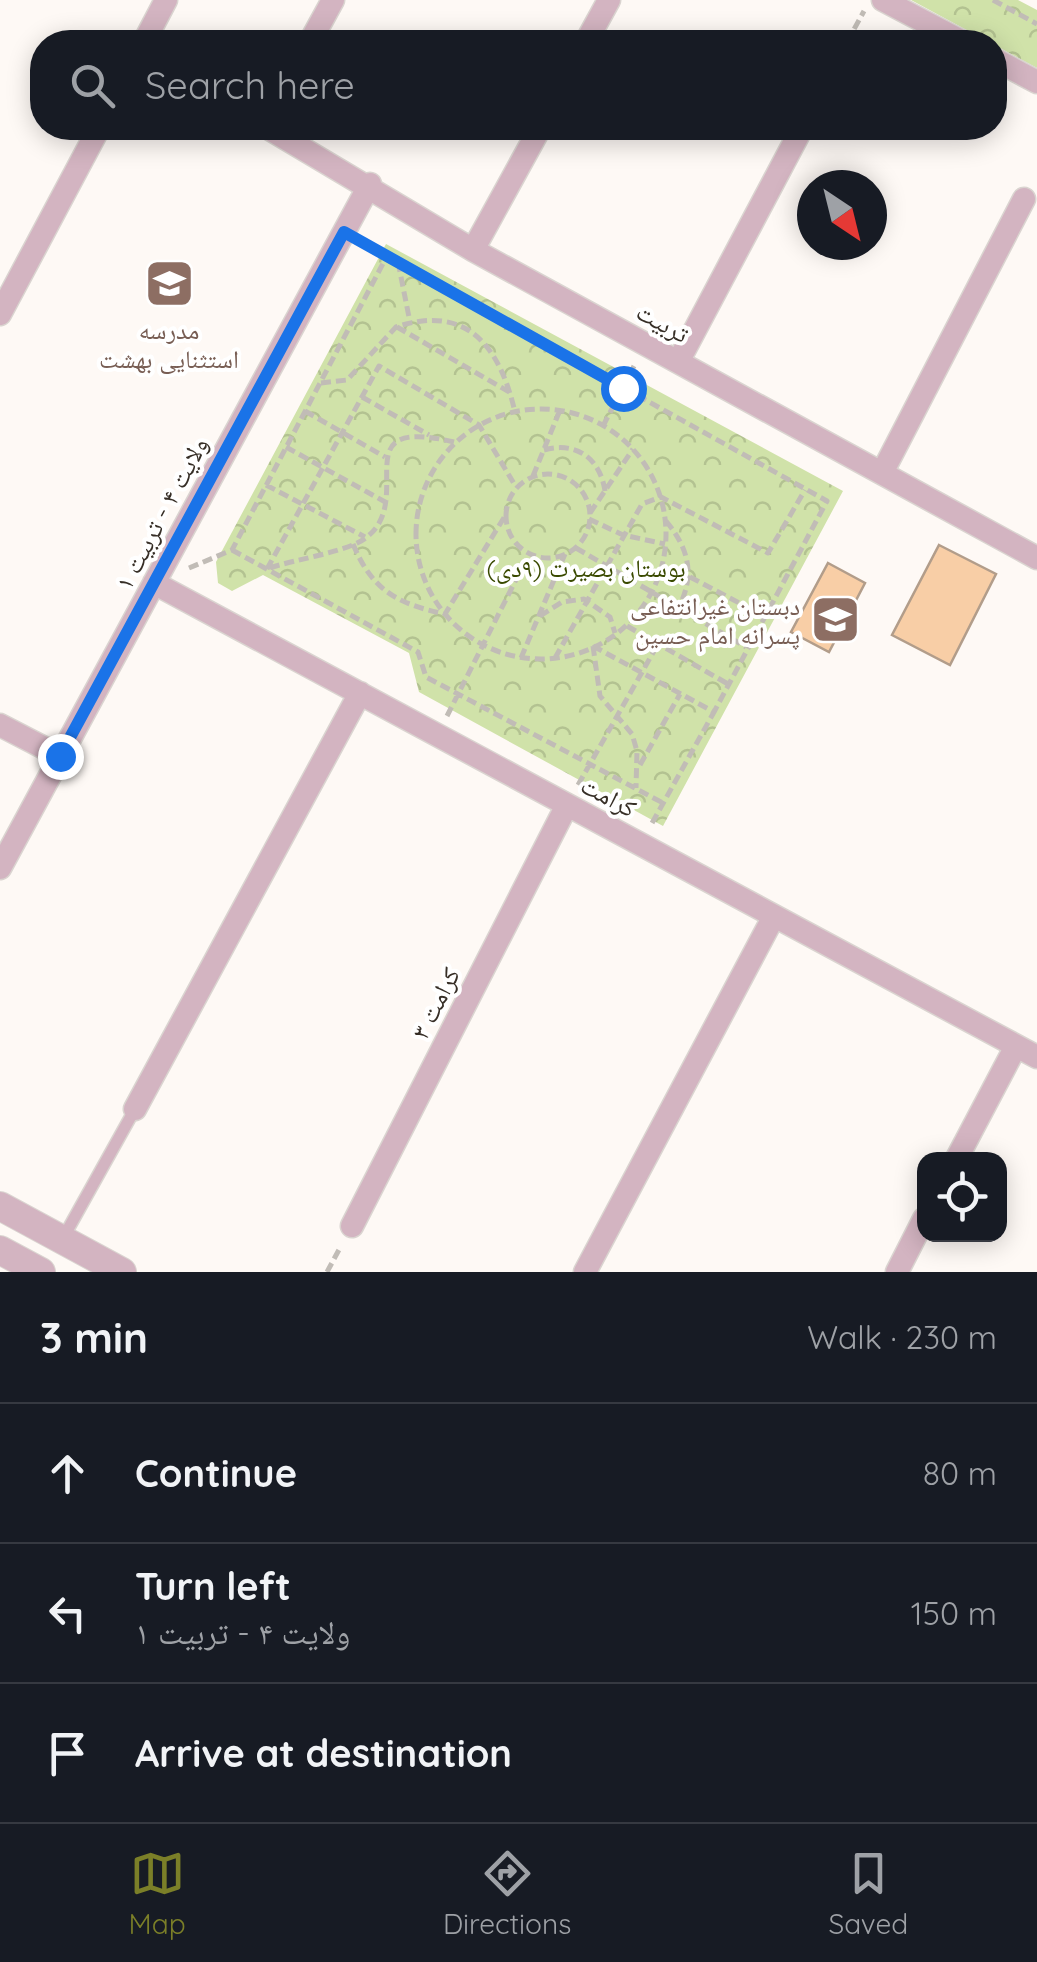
<!DOCTYPE html>
<meta charset="utf-8">
<style>
:root{--surface:#171b24;--page:#242831;--text:#f1f3f6;--muted:#9ea1a6;--line:#363941;--accent:#7b7f28}
body{margin:0;font-family:Quicksand,"Noto Naskh Arabic",sans-serif;background:var(--page);color:var(--text)}
.controls{position:absolute;right:30px;bottom:30px;display:grid;overflow:hidden;border-radius:20px;box-shadow:0 5px 25px #0003}
.controls button{width:90px;height:90px;display:grid;place-items:center;padding:0;border:0;border-bottom:2px solid var(--line);background:var(--surface);color:var(--text);font:50px sans-serif}
.compass{position:absolute;left:797px;top:170px;width:90px;height:90px;border-radius:50%;background:var(--surface);box-shadow:0 5px 25px #0003;rotate:145deg}
.stop{position:absolute;width:30px;height:30px;margin:-22px;border:8px solid #1a73e8;border-radius:50%;background:#fff}
.stop.end{background:#1a73e8;border-color:#fff;box-shadow:0 2px 10px #0008}
.list{margin:0;padding:0;list-style:none}
h2{display:flex;justify-content:space-between;align-items:center;height:130px;margin:0;padding:0 40px;font-size:42px}
h2 small{font-size:32px;font-weight:400;color:var(--muted)}
.list li{display:grid;grid-template-columns:65px 1fr auto;gap:30px;align-items:center;box-sizing:border-box;height:140px;padding:0 40px;border-top:2px solid var(--line)}
.list b{display:block;font-size:38px;white-space:nowrap}
.list p{margin:0;font-size:32px;white-space:nowrap;color:var(--muted)}
.list em{font-size:32px;font-style:normal;color:var(--muted)}
.icon{flex:none;width:55px;height:55px;fill:none;stroke:currentColor;stroke-width:2;stroke-linecap:round;stroke-linejoin:round}
.map{position:relative;flex:none;width:1037px;height:1272px;overflow:hidden}
.search{position:absolute;background:var(--surface);box-shadow:0 5px 25px #0003;left:30px;right:30px;top:30px;height:110px;display:flex;align-items:center;gap:25px;box-sizing:border-box;padding:0 35px;border-radius:40px;color:var(--muted);font-size:38px}
.sheet{height:550px;background:var(--surface)}
nav{display:flex;justify-content:space-around;align-items:center;box-sizing:border-box;height:140px;border-top:2px solid var(--line);background:var(--surface);font-size:28px;color:var(--muted)}
nav a{display:grid;justify-items:center;gap:5px}
nav .on{color:var(--accent)}
.map>svg:first-child{display:block}
</style>
<div class="map">
<svg width="1037" height="1272" viewBox="0 0 1037 1272">
<defs>
<pattern id="park-crowns" width="20" height="18" patternUnits="userSpaceOnUse" patternTransform="scale(2.5)"><rect width="20" height="18" fill="#d0e2a9"/><path d="M2 6a3 3 0 1 1 6 0M12 15a3 3 0 1 1 6 0" fill="none" stroke="#b3c291"/></pattern>
</defs>
<rect width="100%" height="100%" fill="#fef9f5"/>
<path fill="url(#park-crowns)" d="M 911,0 L 1018,0 L 1037,10 L 1037,68 Z
M 386,244 L 843,491 L 663,826 L 419,692 L 409,653 L 263,575 L 232,591 L 218,583 L 216,562 Z"/>
<path fill="#f8cea6" stroke="#b29d8a" stroke-width="2.5" d="M 939,545 L 996,574 L 950,665 L 892,635 Z
M 828,563 L 865,583 L 829,652 L 791,632 Z"/>
<g fill="none" stroke-linecap="round" stroke-linejoin="round">
<defs>
<path id="service" d="M 62,1240 L 135,1109"/>
<path id="minor" d="M 883,0 L 963,42
M 144,42 L 166,0
M 310,42 L 333,0
M 586,42 L 609,0
M 994,59 L 1037,82
M 268,128 L 473,250 L 1037,558
M 473,250 L 540,128
M 0,314 L 99,128
M 678,362 L 802,128
M 882,473 L 1024,199
M 154,583 L 1037,1057
M 0,725 L 60,756
M 0,868 L 370,184
M 135,1109 L 360,693
M 956,1160 L 1016,1046
M 352,1226 L 567,805
M 585,1272 L 774,916
M 897,1272 L 924,1219"/>
<path id="tertiary" d="M 0,1206 L 122,1272
M 0,1250 L 41,1272"/>
</defs>
<use href="#service" stroke="#dad4d0" stroke-width="14"/>
<use href="#minor" stroke="#dad4d0" stroke-width="25"/>
<use href="#tertiary" stroke="#dad4d0" stroke-width="30"/>
<path stroke="#c1bcb6" stroke-width="5" stroke-dasharray="10 5" stroke-linecap="butt" d="M 993,0 L 1037,24
M 847,42 L 864,11
M 362,242 L 827,501 L 714,712
M 398,262 L 410,322
M 397,327 L 511,393
M 321,383 L 347,380 L 396,327 C 468,303 500,348 515,412
M 362,397 L 429,435
M416 534a125 125 0 1 1 250 0a125 125 0 1 1-250 0Z
M 305,411 L 385,457
M 603,426 L 634,366
M 286,447 L 387,503
M 544,450 C 576,441 600,458 605,491
M506 516a42 42 0 1 1 84 0a42 42 0 1 1-84 0Z
M 533,476 L 560,410
M 266,485 L 365,537
M 590,513 L 633,449
M 589,519 L 623,535 L 665,544
M 666,521 C 690,550 695,576 678,609
M 353,544 C 372,590 397,604 445,614 L 505,516
M 576,548 L 746,647
M 232,550 L 418,652 L 426,677 L 663,803
M 189,568 L 232,550 L 387,256
M 270,568 C 295,559 349,552 367,537 C 417,497 341,415 454,442
M 267,569 L 379,366 L 479,425 L 516,487
M 690,577 L 764,616
M 540,616 L 562,602 L 584,599 L 610,617 L 615,633
M 627,626 L 728,684
M 593,646 L 714,712 L 651,825
M 593,646 L 600,696 L 632,734 L 637,751 L 636,788
M 521,658 L 565,554
M 555,658 L 642,504 L 661,497 L 768,553 L 805,490
M 447,716 L 529,554
M 640,765 L 680,694
M 578,785 L 658,644
M 327,1272 L 341,1246"/>
<use href="#service" stroke="#d3b4c1" stroke-width="11"/>
<use href="#minor" stroke="#d3b4c1" stroke-width="22"/>
<use href="#tertiary" stroke="#d3b4c1" stroke-width="28"/>
</g>
<g fill="none" stroke-linecap="round" stroke-linejoin="round">
<path stroke="#1a73e8" stroke-width="12" d="M 60,756 L 344,232 L 623,388"/>
</g>
<defs>
<symbol id="school-square" viewBox="-11 -11 22 22"><rect x="-9" y="-9" width="18" height="18" rx="4" fill="#8d6e63" stroke="#fff"/><path d="M0-5L7-2L0 1L-7-2ZM-4 1L0 2.5L4 1V4Q0 6-4 4Z" fill="#fff"/></symbol>
</defs>
<g fill-rule="evenodd">
<use href="#school-square" x="142" y="256" width="55" height="55"/>
<use href="#school-square" x="808" y="592" width="55" height="55"/>
</g>
<g text-anchor="middle" dominant-baseline="central" stroke-width="8" stroke-linejoin="round" paint-order="stroke">
<g font-size="25" fill="#362e26" stroke="#fff">
<text transform="translate(663 322) rotate(29)">تربیت</text>
<text transform="translate(161 513) rotate(-62)">ولایت ۴ - تربیت ۱</text>
<text transform="translate(609 796) rotate(28)">کرامت</text>
<text transform="translate(435 1003) rotate(-63)">کرامت ۳</text>
</g>
<g font-size="25" fill="#785e54" stroke="#fff">
<text x="169" y="329">مدرسه<tspan x="169" dy="29">استثنایی بهشت</tspan></text>
<text x="800" y="605" text-anchor="end">دبستان غیرانتفاعی<tspan x="800" dy="29">پسرانه امام حسین</tspan></text>
</g>
<g font-size="25" fill="#3a4a00" stroke="#fff">
<text x="586" y="567">بوستان بصیرت (۹دی)</text>
</g>
</g>
</svg>
<div class="controls">
<button><svg class="icon" aria-label="locate" viewBox="0 0 24 24"><circle cx="12" cy="12" r="6"/><path d="M12 2v4M12 18v4M2 12h4M18 12h4"/></svg></button>
</div>
<svg class="compass" viewBox="-18 -18 36 36"><path d="M0-13l5 13h-10z" fill="#e53935"/><path d="M0 13l5-13h-10z" fill="#9ea1a6"/></svg>
<div class="stop" style="left:623px;top:388px"></div>
<div class="stop end" style="left:60px;top:756px"></div>
<div class="search"><svg class="icon" aria-label="search" viewBox="0 0 24 24"><circle cx="10" cy="10" r="6"/><path d="M15 15l6 6"/></svg>Search here</div>
</div>
<section class="sheet">
<h2>3 min<small>Walk · 230 m</small></h2>
<ul class="list">
<li><svg class="icon" aria-label="ahead" viewBox="0 0 24 24"><path d="M12 20V5M6 11l6-6 6 6"/></svg><div><b>Continue</b></div><em>80 m</em></li>
<li><svg class="icon" aria-label="left" viewBox="0 0 24 24"><path d="M17 20v-9H6M10 6l-5 5 5 5"/></svg><div><b>Turn left</b><p>ولایت ۴ - تربیت ۱</p></div><em>150 m</em></li>
<li><svg class="icon" aria-label="arrive" viewBox="0 0 24 24"><path d="M6 21V4h12l-3 4 3 4H6"/></svg><div><b>Arrive at destination</b></div></li>
</ul>
</section>
<nav>
<a class="on"><svg class="icon" aria-label="map" viewBox="0 0 24 24"><path d="M3 6l6-2 6 2 6-2v14l-6 2-6-2-6 2zM9 4v14M15 6v14"/></svg>Map</a>
<a><svg class="icon" aria-label="directions" viewBox="0 0 24 24"><path d="M12 3l9 9-9 9-9-9zM9 14v-3h6M13 9l2 2-2 2"/></svg>Directions</a>
<a><svg class="icon" aria-label="saved" viewBox="0 0 24 24"><path d="M7 4h10v16l-5-4-5 4z"/></svg>Saved</a>
</nav>
